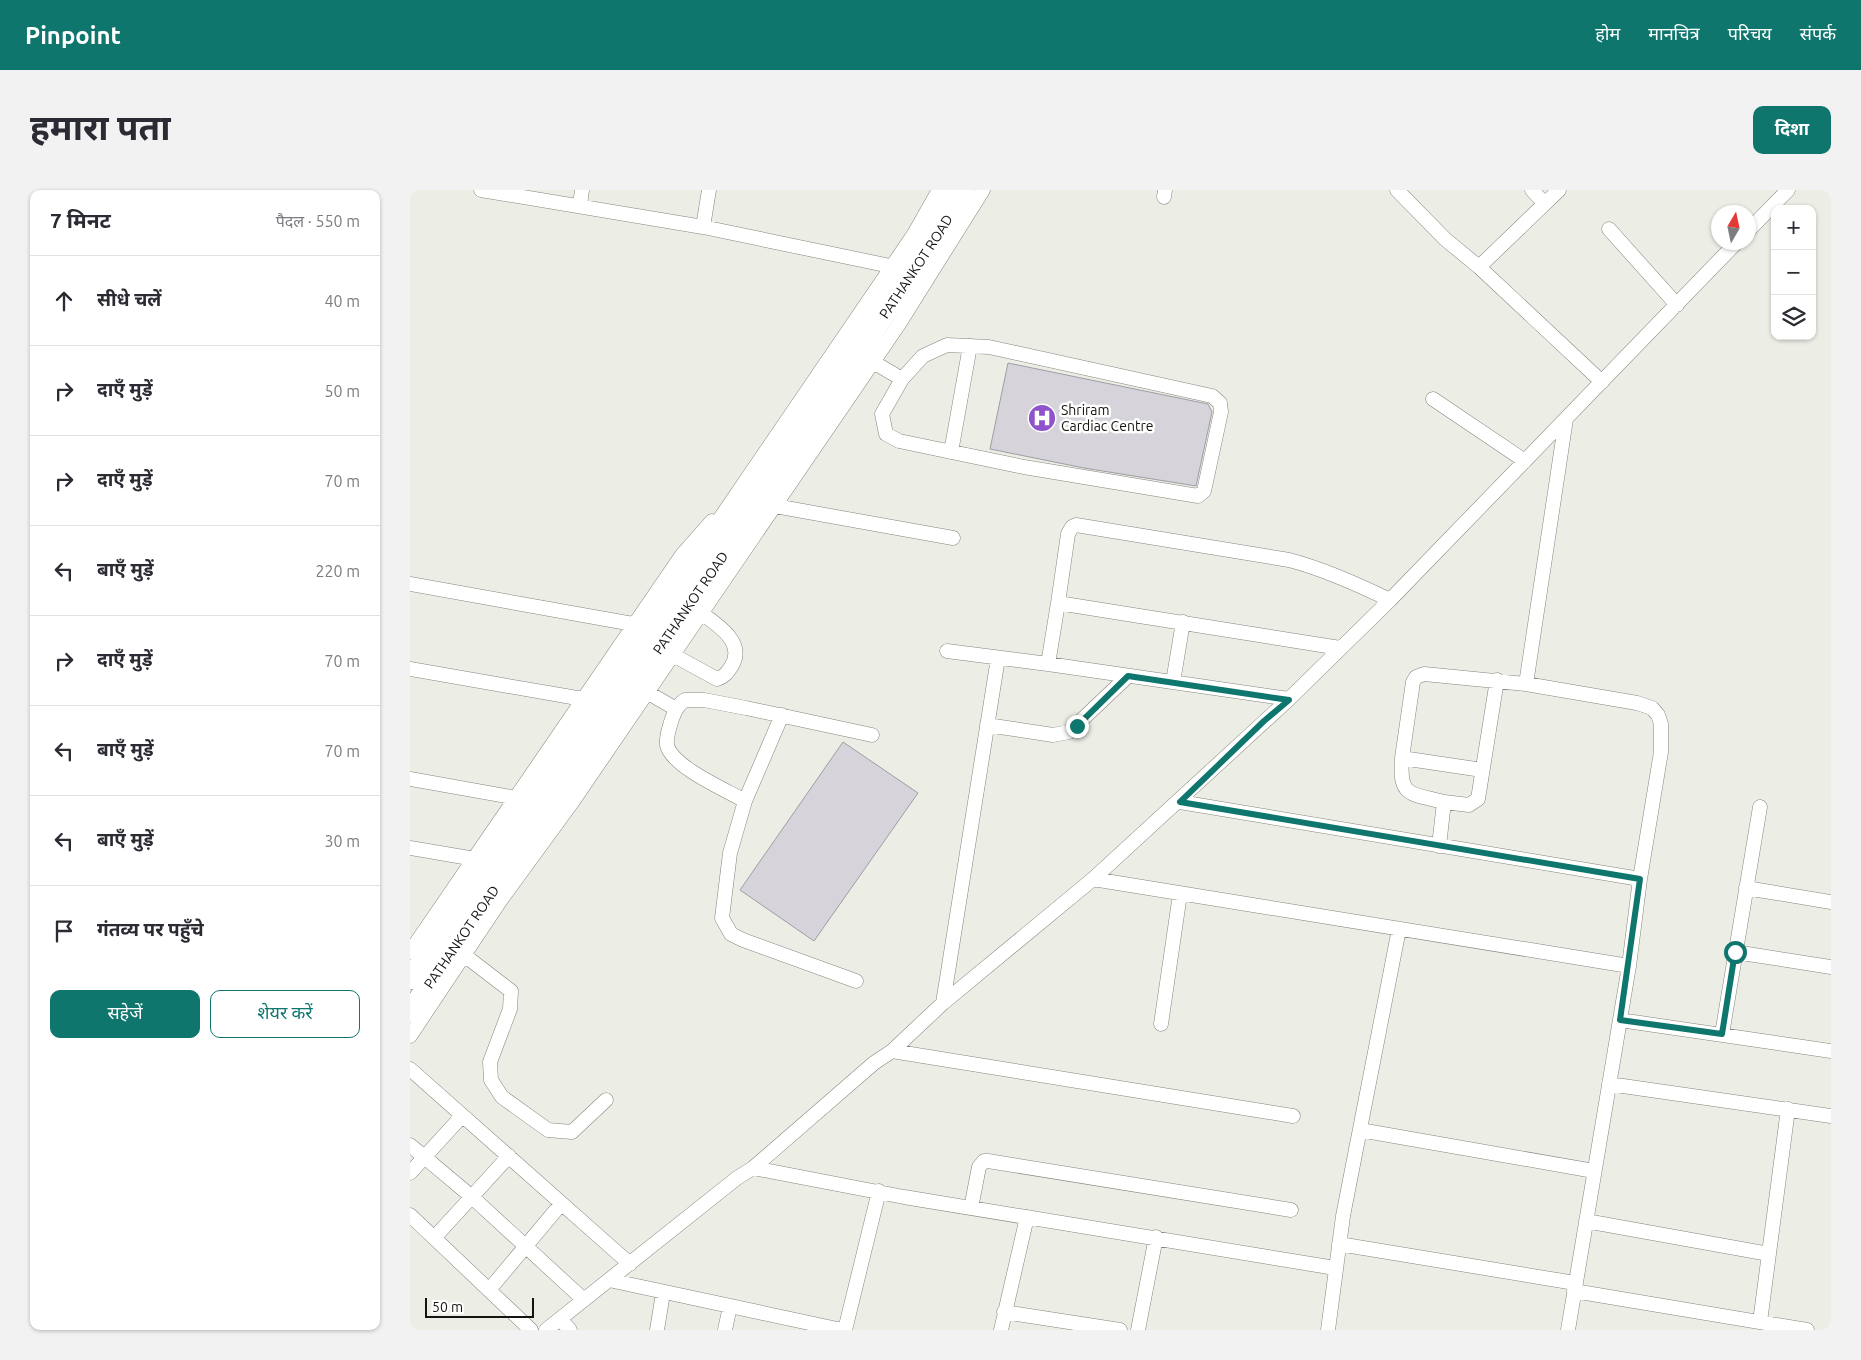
<!DOCTYPE html>
<html lang="hi">
<meta charset="utf-8">
<style>
:root{--surface:#fff;--page:#f2f2f3;--text:#2b2b33;--muted:#7c7c81;--line:#e1e1e2;--accent:#0f766e}
body{margin:0;font-family:Ubuntu,"Noto Sans Devanagari",sans-serif;background:var(--page);color:var(--text)}
.controls{position:absolute;right:15px;top:15px;display:grid;overflow:hidden;border-radius:10px;box-shadow:0 1px 4px #0004}
.controls button{width:45px;height:45px;display:grid;place-items:center;padding:0;border:0;border-bottom:1px solid var(--line);background:var(--surface);color:var(--text);font:25px sans-serif}
.compass{position:absolute;left:1301px;top:15px;width:45px;height:45px;border-radius:50%;background:var(--surface);box-shadow:0 1px 4px #0004;rotate:9deg}
.scale{position:absolute;left:15px;bottom:12px;width:109px;box-sizing:border-box;padding-left:5px;border:2px solid #141411;border-top:0;font-size:14px;line-height:18px;white-space:nowrap;color:#141411;-webkit-text-stroke:4px #fffffe;paint-order:stroke}
.stop{position:absolute;width:15px;height:15px;margin:-11px;border:4px solid #0f766e;border-radius:50%;background:#fff}
.stop.end{background:#0f766e;border-color:#fff;box-shadow:0 1px 5px #0008}
.list{margin:0;padding:0;list-style:none}
h2{display:flex;justify-content:space-between;align-items:center;height:65px;margin:0;padding:0 20px;font-size:21px}
h2 small{font-size:16px;font-weight:400;color:var(--muted)}
.list li{display:grid;grid-template-columns:32px 1fr auto;gap:15px;align-items:center;box-sizing:border-box;height:90px;padding:0 20px;border-top:1px solid var(--line)}
.list b{display:block;font-size:19px;white-space:nowrap}
.list em{font-size:16px;font-style:normal;color:var(--muted)}
.actions{display:flex;gap:10px;padding:15px 20px}
.actions a{flex:1;padding:11px 0;border:1px solid var(--accent);border-radius:10px;text-align:center;font-size:18px;color:var(--accent)}
.actions .main{background:var(--accent);color:#fff}
.icon{flex:none;width:28px;height:28px;fill:none;stroke:currentColor;stroke-width:2;stroke-linecap:round;stroke-linejoin:round}
.map{position:relative;flex:none;width:1421px;height:1140px;overflow:hidden;border-radius:10px}
header{display:flex;align-items:center;gap:30px;box-sizing:border-box;height:70px;padding:0 25px;background:var(--accent);color:#fff}
header strong{font-size:24px}
nav{display:flex;gap:28px;margin-inline-start:auto;font-size:18px}
.intro{display:flex;align-items:center;justify-content:space-between;box-sizing:border-box;height:120px;padding:0 30px}
h1{margin:0;font-size:35px}
.button{padding:12px 22px;border-radius:10px;background:var(--accent);color:#fff;font-size:18px;font-weight:700}
main{display:flex;gap:30px;padding:0 30px}
aside{flex:1;background:var(--surface);border-radius:10px;box-shadow:0 1px 4px #0004}
.map>svg:first-child{display:block}
</style>
<header>
<strong>Pinpoint</strong>
<nav><a>होम</a><a>मानचित्र</a><a>परिचय</a><a>संपर्क</a></nav>
</header>
<div class="intro"><h1>हमारा पता</h1><a class="button">दिशा</a></div>
<main>
<aside>
<h2>7 मिनट<small>पैदल · 550 m</small></h2>
<ul class="list">
<li><svg class="icon" aria-label="ahead" viewBox="0 0 24 24"><path d="M12 20V5M6 11l6-6 6 6"/></svg><div><b>सीधे चलें</b></div><em>40 m</em></li>
<li><svg class="icon" aria-label="right" viewBox="0 0 24 24"><path d="M7 20v-9h11M14 6l5 5-5 5"/></svg><div><b>दाएँ मुड़ें</b></div><em>50 m</em></li>
<li><svg class="icon" aria-label="right" viewBox="0 0 24 24"><path d="M7 20v-9h11M14 6l5 5-5 5"/></svg><div><b>दाएँ मुड़ें</b></div><em>70 m</em></li>
<li><svg class="icon" aria-label="left" viewBox="0 0 24 24"><path d="M17 20v-9H6M10 6l-5 5 5 5"/></svg><div><b>बाएँ मुड़ें</b></div><em>220 m</em></li>
<li><svg class="icon" aria-label="right" viewBox="0 0 24 24"><path d="M7 20v-9h11M14 6l5 5-5 5"/></svg><div><b>दाएँ मुड़ें</b></div><em>70 m</em></li>
<li><svg class="icon" aria-label="left" viewBox="0 0 24 24"><path d="M17 20v-9H6M10 6l-5 5 5 5"/></svg><div><b>बाएँ मुड़ें</b></div><em>70 m</em></li>
<li><svg class="icon" aria-label="left" viewBox="0 0 24 24"><path d="M17 20v-9H6M10 6l-5 5 5 5"/></svg><div><b>बाएँ मुड़ें</b></div><em>30 m</em></li>
<li><svg class="icon" aria-label="arrive" viewBox="0 0 24 24"><path d="M6 21V4h12l-3 4 3 4H6"/></svg><div><b>गंतव्य पर पहुँचे</b></div></li>
</ul>
<div class="actions"><a class="main">सहेजें</a><a>शेयर करें</a></div>
</aside>
<div class="map">
<svg width="1421" height="1140" viewBox="0 0 1421 1140">
<rect width="100%" height="100%" fill="#ecede5"/>
<path fill="#d6d3db" stroke="#9f9ca3" d="M 598,173 L 798,214 L 802,222 L 786,296 L 674,278 L 580,259 Z
M 433,552 L 508,603 L 404,751 L 330,700 Z"/>
<g fill="none" stroke-linecap="round" stroke-linejoin="round">
<defs>
<path id="minor" d="M 71,0 L 293,37 L 485,77
M 987,0 L 1035,49 L 1069,77 L 1192,192
M 1122,0 L 1134,13
M 754,7 L 755,0
M 170,15 L 172,0
M 293,37 L 299,0
M 1199,39 L 1267,115
M 1338,41 L 1378,0
M 1069,77 L 1149,0
M 463,172 L 492,189 L 513,166 L 537,155 L 579,157 L 802,206 L 810,213 L 811,222 L 794,301 L 788,306 L 614,277 L 489,251 L 476,244 L 472,224 L 492,189
M 1023,209 L 1115,271
M 1156,229 L 1116,494 L 1227,513 L 1242,518 L 1248,525 L 1251,534 L 1251,562 L 1230,689 L 1219,776 L 1158,1140
M 541,262 L 560,156
M 365,316 L 543,348
M 0,394 L 223,434
M 648,413 L 658,344 L 662,337 L 666,335 L 879,370 C 914,379 947,394 980,410
M 537,461 L 638,474 L 879,509
M 263,465 L 307,489 C 314,487 317,483 321,477 C 338,451 303,432 284,418
M 638,474 L 648,413 L 930,458
M 0,479 L 173,509
M 763,492 L 773,432
M 230,498 L 266,519
M 372,525 L 335,611 L 320,663 L 312,728 L 321,744 L 333,750 L 446,791
M 577,535 L 643,545 L 659,542 L 718,486
M 992,568 C 989,608 1000,603 1034,612 L 1029,656
M 1072,580 L 992,568 L 1003,492 L 1006,487 L 1014,484 L 1116,494
M 0,589 L 107,608
M 335,611 C 316,600 262,577 257,555 C 256,547 259,539 261,532 C 264,523 267,515 275,510 L 294,510 L 336,518 L 462,545
M 770,612 L 1230,689
M 1034,612 L 1059,615 L 1068,609 L 1087,490
M 0,658 L 65,669
M 683,689 L 1219,776
M 1336,698 L 1421,712
M 0,762 L 272,365 L 302,331
M 1325,762 L 1421,777
M 54,765 L 101,801 L 100,819 L 80,872 L 81,890 L 92,907 L 138,940 L 162,942 L 196,910
M 533,813 L 588,468
M 1210,830 L 1421,861
M 751,834 L 770,704
M 1312,844 L 1350,617
M 0,846 L 90,711 L 163,611 L 489,134 L 573,0
M 482,861 L 883,926
M 0,879 L 220,1074
M 1199,894 L 1421,926
M 950,940 L 1184,981
M 0,955 L 62,1007 L 174,1110
M 343,978 L 494,1007 L 925,1078
M 0,983 L 52,926
M 561,1018 L 569,977 L 574,971 L 578,971 L 881,1020
M 0,1025 L 121,1140
M 1176,1031 L 1359,1064
M 24,1048 L 99,966
M 929,1054 L 1165,1093
M 199,1090 L 432,1140
M 79,1100 L 151,1014
M 1164,1101 L 1397,1140
M 594,1122 L 710,1140
M 150,1129 L 160,1140
M 1350,1132 L 1378,919
M 136,1140 L 327,988 L 343,978 L 464,873 L 482,861 L 533,813 L 683,689 L 879,509 L 980,410 L 1327,52
M 247,1140 L 253,1103
M 315,1140 L 320,1116
M 435,1140 L 469,1001
M 591,1140 L 617,1027
M 728,1140 L 746,1047
M 918,1140 L 933,1026 L 989,739"/>
<g id="highway">
<path d="M 0,789 L 507,46 L 533,0"/>
<path id="s1" d="M 0,822 L 355,304 L 530,41 L 554,0"/>
</g>
</defs>
<use href="#minor" stroke="#84857e" stroke-width="15"/>
<use href="#highway" stroke="#84857e" stroke-width="22"/>
<use href="#minor" stroke="#fff" stroke-width="14"/>
<use href="#highway" stroke="#fff" stroke-width="21"/>
</g>
<g fill="none" stroke-linecap="round" stroke-linejoin="round">
<path stroke="#0f766e" stroke-width="6" d="M 667,536 L 718,486 L 879,510 L 854,531 L 770,612 L 1230,689 L 1210,830 L 1312,844 L 1325,762"/>
</g>
<defs>
<symbol id="hospital-disc" viewBox="-11 -11 22 22"><circle r="9.5" fill="#8f54cb" stroke="#fffffe"/><path d="M-5-5h3v3.5h4V-5h3V5h-3V1.5h-4V5h-3Z" fill="#fff"/></symbol>
</defs>
<g fill-rule="evenodd">
<use href="#hospital-disc" x="616" y="212" width="32" height="32"/>
</g>
<g text-anchor="middle" dominant-baseline="central" stroke-width="5" stroke-linejoin="round" paint-order="stroke">
<g font-size="14" fill="#141411" stroke="#fffffe">
<text stroke="none"><textPath href="#s1" startOffset="901">PATHANKOT ROAD</textPath></text>
<text stroke="none"><textPath href="#s1" startOffset="496">PATHANKOT ROAD</textPath></text>
<text stroke="none"><textPath href="#s1" startOffset="91">PATHANKOT ROAD</textPath></text>
</g>
<g font-size="14" fill="#141411" stroke="#fffffe" text-anchor="start">
<text x="651" y="220">Shriram<tspan x="651" dy="16">Cardiac Centre</tspan></text>
</g>
</g>
</svg>
<div class="controls">
<button>+</button>
<button>−</button>
<button><svg class="icon" aria-label="layers" viewBox="0 0 24 24"><path d="M12 4l9 5-9 5-9-5zM3 14l9 5 9-5"/></svg></button>
</div>
<svg class="compass" viewBox="-18 -18 36 36"><path d="M0-13l5 13h-10z" fill="#e53935"/><path d="M0 13l5-13h-10z" fill="#7c7c81"/></svg>
<div class="scale">50 m</div>
<div class="stop" style="left:1325px;top:762px"></div>
<div class="stop end" style="left:667px;top:536px"></div>
</div>
</main>
